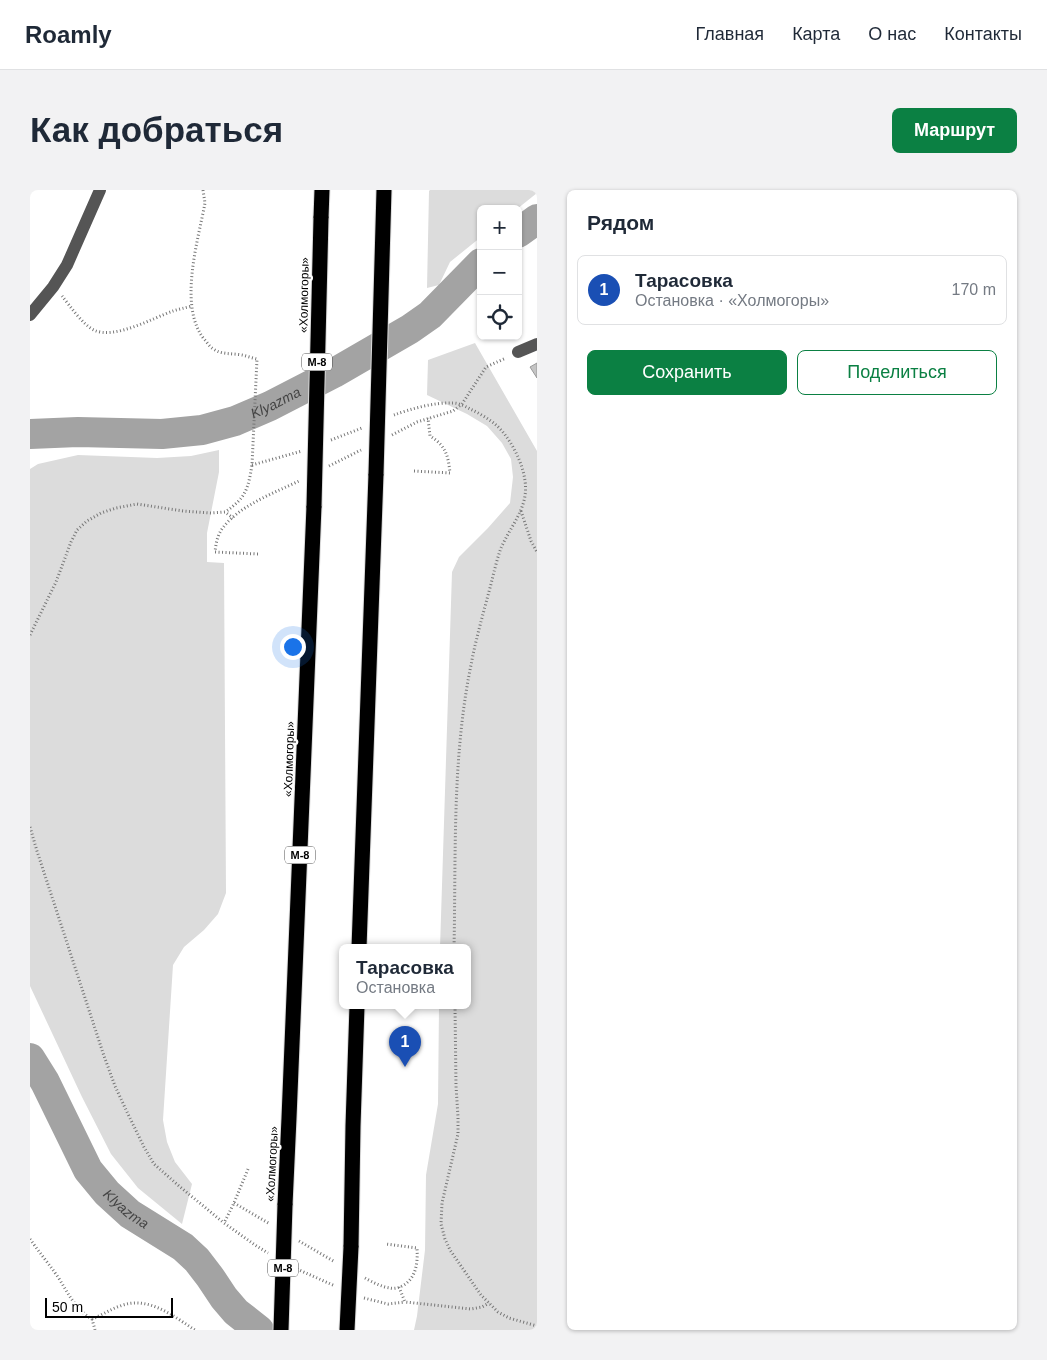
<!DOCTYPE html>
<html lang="ru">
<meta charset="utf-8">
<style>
:root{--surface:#fff;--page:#f2f2f3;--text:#1f2937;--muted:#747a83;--line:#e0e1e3;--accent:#0b8043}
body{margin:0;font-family:Helvetica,sans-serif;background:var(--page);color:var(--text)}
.controls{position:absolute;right:15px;top:15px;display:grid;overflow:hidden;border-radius:8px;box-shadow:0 1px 4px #0004}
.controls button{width:45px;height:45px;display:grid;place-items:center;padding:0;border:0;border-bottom:1px solid var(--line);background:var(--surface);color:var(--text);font:25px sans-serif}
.scale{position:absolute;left:15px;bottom:12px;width:128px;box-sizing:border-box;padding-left:5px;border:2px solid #000;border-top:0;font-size:14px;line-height:18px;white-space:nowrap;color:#000;-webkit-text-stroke:4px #fff;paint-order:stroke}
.you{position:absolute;left:262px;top:456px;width:18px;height:18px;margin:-12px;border:4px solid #fff;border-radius:50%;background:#1a73e8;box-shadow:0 0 0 8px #1a73e833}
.badge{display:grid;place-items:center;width:32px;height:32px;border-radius:50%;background:var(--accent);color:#fff;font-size:16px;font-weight:700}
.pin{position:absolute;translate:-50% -41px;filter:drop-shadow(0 1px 2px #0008)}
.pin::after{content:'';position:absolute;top:26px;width:18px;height:15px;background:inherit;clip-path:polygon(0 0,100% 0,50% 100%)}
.popup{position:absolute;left:309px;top:754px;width:132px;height:65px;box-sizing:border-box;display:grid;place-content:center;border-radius:8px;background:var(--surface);filter:drop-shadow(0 1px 4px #0005);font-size:16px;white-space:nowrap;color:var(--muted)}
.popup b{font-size:19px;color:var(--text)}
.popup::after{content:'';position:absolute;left:50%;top:100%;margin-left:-10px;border:10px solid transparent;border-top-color:var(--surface)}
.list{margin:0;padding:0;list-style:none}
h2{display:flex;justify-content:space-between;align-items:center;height:65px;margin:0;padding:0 20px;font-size:21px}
h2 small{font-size:16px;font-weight:400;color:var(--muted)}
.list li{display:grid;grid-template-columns:32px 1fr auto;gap:15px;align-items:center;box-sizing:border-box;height:70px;margin:0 10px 10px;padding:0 10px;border:1px solid var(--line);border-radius:8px}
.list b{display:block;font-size:19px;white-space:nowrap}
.list p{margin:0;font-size:16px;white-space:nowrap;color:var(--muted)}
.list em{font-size:16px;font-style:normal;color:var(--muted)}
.actions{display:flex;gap:10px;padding:15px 20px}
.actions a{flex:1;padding:11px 0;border:1px solid var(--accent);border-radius:8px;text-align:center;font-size:18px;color:var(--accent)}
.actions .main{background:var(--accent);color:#fff}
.icon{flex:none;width:28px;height:28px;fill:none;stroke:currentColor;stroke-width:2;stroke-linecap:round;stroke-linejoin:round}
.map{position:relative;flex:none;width:507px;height:1140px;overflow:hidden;border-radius:8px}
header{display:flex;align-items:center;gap:30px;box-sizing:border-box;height:70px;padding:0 25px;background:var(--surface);border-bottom:1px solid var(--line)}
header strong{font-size:24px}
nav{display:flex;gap:28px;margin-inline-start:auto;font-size:18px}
.intro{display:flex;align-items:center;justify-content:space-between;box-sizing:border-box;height:120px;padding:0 30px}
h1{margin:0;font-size:35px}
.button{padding:12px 22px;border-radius:8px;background:var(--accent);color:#fff;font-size:18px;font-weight:700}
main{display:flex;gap:30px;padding:0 30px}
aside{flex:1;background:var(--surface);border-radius:8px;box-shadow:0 1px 4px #0004}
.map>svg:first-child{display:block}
</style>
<header>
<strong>Roamly</strong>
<nav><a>Главная</a><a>Карта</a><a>О нас</a><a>Контакты</a></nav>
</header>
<div class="intro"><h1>Как добраться</h1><a class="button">Маршрут</a></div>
<main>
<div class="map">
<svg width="507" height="1140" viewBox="0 0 507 1140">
<rect width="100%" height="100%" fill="#fff"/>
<path fill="#dcdcdc" d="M 400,0 L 507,0 L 507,3 L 487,19 L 451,19 L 451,47 L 420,72 L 409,95 L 397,98 L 399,1 Z
M 445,153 L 507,261 L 507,1140 L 384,1140 L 387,1126 L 395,1060 L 396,985 L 408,914 L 409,816 L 438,816 L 438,758 L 410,758 L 422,382 L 429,367 L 458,338 L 480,313 L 483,287 L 481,269 L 472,253 L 457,236 L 437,224 L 397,205 L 398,170 Z
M 189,260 L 189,282 L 177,343 L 177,372 L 194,373 L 196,703 L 188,724 L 174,740 L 154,757 L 143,775 L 133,930 L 137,952 L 145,972 L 162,994 L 152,1034 L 108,998 L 81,964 L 52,907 L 0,796 L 0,279 L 8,274 L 48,265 L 127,268 L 161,266 Z"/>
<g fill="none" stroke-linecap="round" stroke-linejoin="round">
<g stroke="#a3a3a3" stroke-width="30">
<path d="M 488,43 L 507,29"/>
<path id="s1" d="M 0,244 L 48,242 L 132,244 L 172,240 L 205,231 L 240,216 L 304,183 L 380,139 L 400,125 L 451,73"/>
<path id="s2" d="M 0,868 L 15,892 L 58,980 L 77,1003 L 100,1024 L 153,1057 L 167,1070 L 180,1087 L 194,1108 L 206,1122 L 229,1140"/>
</g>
</g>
<path fill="#c4c4c4" stroke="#999" d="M 507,173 L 507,188 L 500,177 Z"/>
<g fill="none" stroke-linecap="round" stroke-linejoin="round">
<defs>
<path id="highway" d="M 291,28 L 292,0
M 329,758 L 346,284
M 255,1015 L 259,928 L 284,316
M 321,1057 L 323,936 L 327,816"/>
</defs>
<use href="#highway" stroke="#dbdbdb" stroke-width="17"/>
<path stroke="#777" stroke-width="3" stroke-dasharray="1 2.5" stroke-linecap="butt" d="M 173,0 L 175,13 C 168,51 148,116 174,149 C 177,152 179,156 182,158 C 191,165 201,163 212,165 C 217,166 222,168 227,169 L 222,275 C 218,299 216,308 195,322
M 32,106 C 40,116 53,135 64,140 C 84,150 123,128 143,121 C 149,119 155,118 162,116
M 364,225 C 380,219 405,212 423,213 C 429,213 435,216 440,219 C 449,223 459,229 466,235 C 480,247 493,273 495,291 C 499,317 481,335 471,358 C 467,369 464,382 461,394 C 454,421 446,448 441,475 C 422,568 426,664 424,758
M 362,245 L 387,232 L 423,221 L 432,214 L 456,177 L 476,168
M 301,250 L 332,238
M 222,275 L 272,261
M 299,276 L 331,260
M 384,281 L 420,283 C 418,265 416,256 400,246 L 398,228
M 491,321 L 501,351 L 507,362
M 228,364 L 185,362 C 186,354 187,346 192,339 C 208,316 244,303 269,291
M 0,445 L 26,392 L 41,352 L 47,340 L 57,331 L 71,323 L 86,318 L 107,314 L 153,321 L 181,323 L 195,322 L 203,328
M 0,637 L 7,661 L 74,866 L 85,896 L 97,922 L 114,957 L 124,974 L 149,996 L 194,1033
M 425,816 L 426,896 L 428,927 L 428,944 L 412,1013 L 411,1034 L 415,1049 L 420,1060 L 451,1105 L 468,1122 L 479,1128 L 507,1136
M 218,979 L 204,1013 L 194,1033 L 225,1055 L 238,1063
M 204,1013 L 240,1034
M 0,1049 C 9,1062 19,1074 28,1087 C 38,1103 45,1119 62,1129 C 72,1125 81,1119 90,1116 C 118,1105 143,1126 165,1140
M 269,1051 L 305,1072
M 267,1079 L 305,1096
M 335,1088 C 342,1092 352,1097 360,1098 C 364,1099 368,1098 372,1096 C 386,1089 388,1073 387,1058 L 356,1054
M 369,1097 L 375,1112 L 441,1119 L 452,1117 L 459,1113
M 334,1108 L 358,1114 L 375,1112
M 62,1129 L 65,1140"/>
<path stroke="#555" stroke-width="12" d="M 0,125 L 23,97 L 37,75 L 70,0
M 488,162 L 507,154"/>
<use href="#highway" stroke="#000" stroke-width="15"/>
<defs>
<path id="highway-bridge" d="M 346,284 L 354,0
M 284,316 L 291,28
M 251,1140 L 255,1015
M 317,1140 L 321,1057"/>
</defs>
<use href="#highway-bridge" stroke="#dbdbdb" stroke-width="17" stroke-linecap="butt"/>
<use href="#highway-bridge" stroke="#000" stroke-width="15"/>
</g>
<g text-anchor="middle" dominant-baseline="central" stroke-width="4.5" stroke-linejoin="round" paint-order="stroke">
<g fill="#fff" stroke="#4c4c4c" stroke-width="1">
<rect x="272" y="163.5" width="30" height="17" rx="4"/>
<rect x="255" y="656.5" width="30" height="17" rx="4"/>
<rect x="238" y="1069.5" width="30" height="17" rx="4"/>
</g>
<g font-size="11" font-weight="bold" fill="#000">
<text x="287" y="172">М-8</text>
<text x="270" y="665">М-8</text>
<text x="253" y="1078">М-8</text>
</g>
<g font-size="12" fill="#000" stroke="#fff">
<text transform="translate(274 105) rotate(-89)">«Холмогоры»</text>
<text transform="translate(259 569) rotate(-88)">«Холмогоры»</text>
<text transform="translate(242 974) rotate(-87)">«Холмогоры»</text>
</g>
<g font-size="14" font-style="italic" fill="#444" stroke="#fff">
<text stroke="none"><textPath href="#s1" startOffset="251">Klyazma</textPath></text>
<text stroke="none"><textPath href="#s2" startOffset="181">Klyazma</textPath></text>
</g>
</g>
</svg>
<div class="controls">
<button>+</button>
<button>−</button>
<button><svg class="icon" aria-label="locate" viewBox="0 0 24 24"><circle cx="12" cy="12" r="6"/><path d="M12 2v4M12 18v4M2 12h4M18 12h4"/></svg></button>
</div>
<div class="scale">50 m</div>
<div class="you"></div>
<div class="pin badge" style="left:375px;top:877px;background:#1a4fb4">1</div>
<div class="popup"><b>Тарасовка</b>Остановка</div>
</div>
<aside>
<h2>Рядом<small></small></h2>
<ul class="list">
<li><span class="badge" style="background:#1a4fb4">1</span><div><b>Тарасовка</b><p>Остановка · «Холмогоры»</p></div><em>170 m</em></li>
</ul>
<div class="actions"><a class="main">Сохранить</a><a>Поделиться</a></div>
</aside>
</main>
